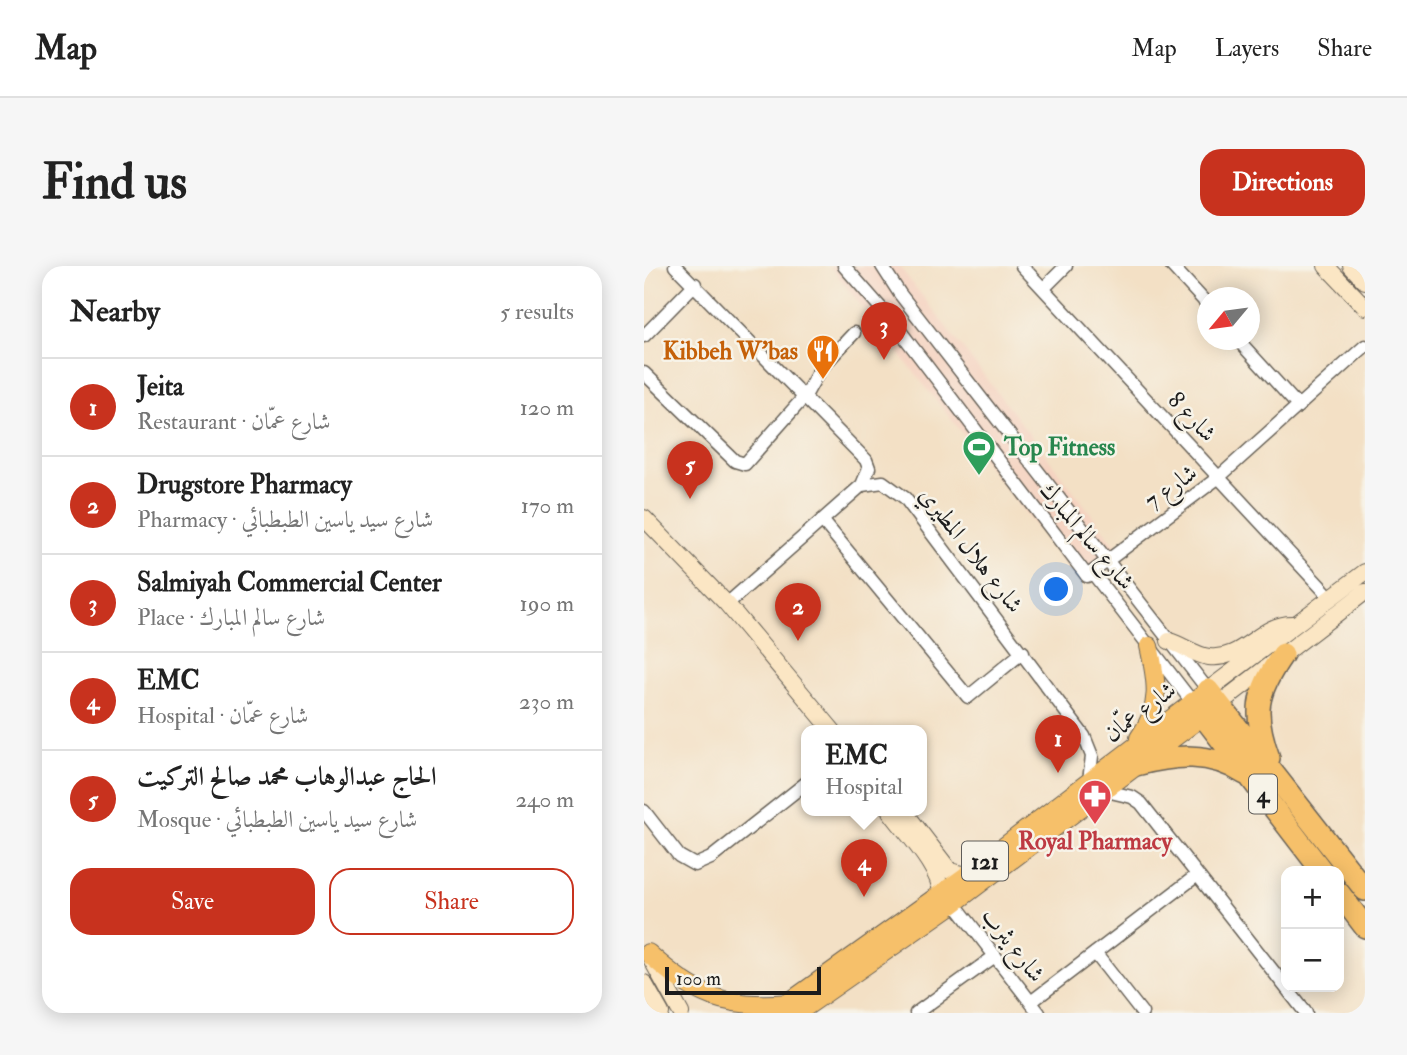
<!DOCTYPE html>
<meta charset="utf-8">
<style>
:root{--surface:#fff;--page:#f6f6f6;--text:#222;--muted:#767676;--line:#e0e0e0;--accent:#c8321e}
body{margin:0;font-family:"IM FELL Double Pica",Amiri,serif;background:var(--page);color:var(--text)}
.controls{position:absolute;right:21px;bottom:21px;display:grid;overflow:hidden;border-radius:14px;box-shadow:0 4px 18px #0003}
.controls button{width:63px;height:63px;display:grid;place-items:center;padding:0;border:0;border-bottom:2px solid var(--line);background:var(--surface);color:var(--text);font:35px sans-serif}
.compass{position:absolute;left:553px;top:21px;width:63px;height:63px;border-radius:50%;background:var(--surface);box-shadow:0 4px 18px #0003;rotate:241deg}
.scale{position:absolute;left:21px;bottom:18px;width:156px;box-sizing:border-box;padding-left:7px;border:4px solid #1c1c1c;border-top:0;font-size:19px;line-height:24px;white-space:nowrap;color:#1c1c1c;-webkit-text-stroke:5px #f7f3e8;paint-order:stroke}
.you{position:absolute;left:413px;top:324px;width:24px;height:24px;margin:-18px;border:5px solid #fff;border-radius:50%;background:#1a73e8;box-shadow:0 0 0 10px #1a73e833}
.badge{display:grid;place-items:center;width:46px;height:46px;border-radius:50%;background:var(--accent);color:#fff;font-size:23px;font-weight:700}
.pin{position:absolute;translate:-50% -58px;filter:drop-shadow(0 2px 4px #0008)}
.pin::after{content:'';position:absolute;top:37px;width:24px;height:21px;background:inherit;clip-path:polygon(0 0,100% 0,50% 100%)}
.popup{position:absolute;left:157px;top:459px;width:126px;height:91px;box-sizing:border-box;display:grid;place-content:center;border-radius:14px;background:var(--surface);filter:drop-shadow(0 2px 5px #0005);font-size:23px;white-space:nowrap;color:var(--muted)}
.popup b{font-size:26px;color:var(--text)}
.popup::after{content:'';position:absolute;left:50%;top:100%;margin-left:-14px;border:14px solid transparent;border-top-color:var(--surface)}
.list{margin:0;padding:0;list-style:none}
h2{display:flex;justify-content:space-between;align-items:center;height:91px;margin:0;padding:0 28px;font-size:30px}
h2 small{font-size:23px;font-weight:400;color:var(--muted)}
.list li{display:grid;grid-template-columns:46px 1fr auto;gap:21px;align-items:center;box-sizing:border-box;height:98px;padding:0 28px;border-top:2px solid var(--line)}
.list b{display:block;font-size:26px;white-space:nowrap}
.list p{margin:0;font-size:23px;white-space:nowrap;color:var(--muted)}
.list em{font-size:23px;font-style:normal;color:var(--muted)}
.actions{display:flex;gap:14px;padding:21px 28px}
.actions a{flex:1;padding:16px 0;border:2px solid var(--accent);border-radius:21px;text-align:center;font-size:24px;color:var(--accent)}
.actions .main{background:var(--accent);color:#fff}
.map{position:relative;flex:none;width:721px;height:747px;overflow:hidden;border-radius:21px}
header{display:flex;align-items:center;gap:42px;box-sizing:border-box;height:98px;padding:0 35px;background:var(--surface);border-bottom:2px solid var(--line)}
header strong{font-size:33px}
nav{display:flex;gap:38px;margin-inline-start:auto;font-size:24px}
.intro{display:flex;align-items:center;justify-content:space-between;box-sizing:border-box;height:168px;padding:0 42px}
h1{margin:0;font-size:49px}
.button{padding:18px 32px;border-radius:21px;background:var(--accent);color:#fff;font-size:24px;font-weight:700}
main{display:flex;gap:42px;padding:0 42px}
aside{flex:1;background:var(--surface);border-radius:21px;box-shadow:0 4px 18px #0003}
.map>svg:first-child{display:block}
</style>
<header>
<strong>Map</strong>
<nav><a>Map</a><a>Layers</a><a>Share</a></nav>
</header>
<div class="intro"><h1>Find us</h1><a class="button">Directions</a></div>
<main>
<aside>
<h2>Nearby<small>5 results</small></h2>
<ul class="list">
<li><span class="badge">1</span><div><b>Jeita</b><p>Restaurant · شارع عمّان</p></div><em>120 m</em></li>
<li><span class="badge">2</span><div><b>Drugstore Pharmacy</b><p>Pharmacy · شارع سيد ياسين الطبطبائي</p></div><em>170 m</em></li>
<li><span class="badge">3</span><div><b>Salmiyah Commercial Center</b><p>Place · شارع سالم المبارك</p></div><em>190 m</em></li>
<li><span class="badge">4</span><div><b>EMC</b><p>Hospital · شارع عمّان</p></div><em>230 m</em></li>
<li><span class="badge">5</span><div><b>الحاج عبدالوهاب محمد صالح التركيت</b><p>Mosque · شارع سيد ياسين الطبطبائي</p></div><em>240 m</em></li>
</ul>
<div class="actions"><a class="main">Save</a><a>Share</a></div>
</aside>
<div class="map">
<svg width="721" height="747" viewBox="0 0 721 747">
<rect width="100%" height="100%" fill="#f7f3e8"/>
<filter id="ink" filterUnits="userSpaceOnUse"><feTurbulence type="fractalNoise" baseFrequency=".0143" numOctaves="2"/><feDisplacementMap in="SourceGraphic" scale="14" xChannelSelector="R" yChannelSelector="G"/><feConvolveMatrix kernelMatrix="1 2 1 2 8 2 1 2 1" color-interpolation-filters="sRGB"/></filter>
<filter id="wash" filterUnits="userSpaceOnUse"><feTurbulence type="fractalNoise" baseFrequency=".00686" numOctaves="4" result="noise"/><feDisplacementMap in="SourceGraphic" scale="28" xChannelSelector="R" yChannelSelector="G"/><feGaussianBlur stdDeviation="1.57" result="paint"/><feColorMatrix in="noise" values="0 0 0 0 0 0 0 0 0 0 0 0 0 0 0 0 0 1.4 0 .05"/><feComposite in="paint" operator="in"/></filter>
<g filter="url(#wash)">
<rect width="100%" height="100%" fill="#f3e0c5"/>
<path fill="#f5d3c1" d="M 186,0 L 255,0 L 476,285 L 436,316 Z"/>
</g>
<g filter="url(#ink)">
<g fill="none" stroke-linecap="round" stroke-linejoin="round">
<defs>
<path id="street" d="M 31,0 L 222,194 L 225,202 L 218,219 L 83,338
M 200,0 L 250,57 L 443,310 L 575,211 L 721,80
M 238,0 L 256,28 L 564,424
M 378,0 L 686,331
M 528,0 L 564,39
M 400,22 L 422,0
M 0,70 L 51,18
M 594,74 L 654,140
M 0,107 L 91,195 L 101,198 L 161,130 L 176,103 L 210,67
M 218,219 L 239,216 L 261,232 L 440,470 L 448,490 L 445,515
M 178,254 L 324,431 L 379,386
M 448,306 L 549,437
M 458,524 L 488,531 L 497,537 L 662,747
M 0,545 L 35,590 L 51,599 L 67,592 L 162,517
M 310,637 L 395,747
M 451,687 L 498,747
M 387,736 L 552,610
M 272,747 L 351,690"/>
<path id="secondary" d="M 682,0 L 721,41
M 707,0 L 721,15
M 0,252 L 83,338 L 189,465
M 525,375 C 539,379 550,389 565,391 C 599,395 616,357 649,358
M 564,424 L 721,306
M 575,438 L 721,326
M 246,545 C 261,566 297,603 297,628
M 260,545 L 306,605 L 323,609
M 6,691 L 37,747
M 0,717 L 17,747"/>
<path id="primary" d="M 495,472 C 518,441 513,415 505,380
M 4,687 C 51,730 80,743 145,737
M 130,747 L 323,609 L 560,428
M 153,747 L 306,640 L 568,443"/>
<path id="highway" d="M 564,424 L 721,624
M 549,437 L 678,605
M 625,492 C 609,447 611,428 639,388
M 492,499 C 531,489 566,485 601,508
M 695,627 L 721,661"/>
</defs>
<use href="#street" stroke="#676157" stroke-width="15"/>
<use href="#secondary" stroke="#676157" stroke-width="18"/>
<use href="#primary" stroke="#676157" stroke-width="20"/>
<use href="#highway" stroke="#676157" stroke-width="24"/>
<use href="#street" stroke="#fff" stroke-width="12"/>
<use href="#secondary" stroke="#fbe6c4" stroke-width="16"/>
<use href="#primary" stroke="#f6c06b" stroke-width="18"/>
<use href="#highway" stroke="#f6c06b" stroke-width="21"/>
</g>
</g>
<defs>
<symbol id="restaurant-pin" viewBox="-11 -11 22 30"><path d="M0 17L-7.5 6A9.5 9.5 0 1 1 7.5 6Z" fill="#e8710a" stroke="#f7f3e8"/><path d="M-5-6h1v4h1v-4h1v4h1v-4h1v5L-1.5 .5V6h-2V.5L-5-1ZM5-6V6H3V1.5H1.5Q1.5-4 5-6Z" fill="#fff"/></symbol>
<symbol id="stadium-pin" viewBox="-11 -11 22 30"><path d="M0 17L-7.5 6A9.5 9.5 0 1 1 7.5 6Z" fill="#2e9e5b" stroke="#f7f3e8"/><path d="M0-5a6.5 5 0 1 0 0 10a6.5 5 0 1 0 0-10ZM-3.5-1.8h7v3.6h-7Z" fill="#fff"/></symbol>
<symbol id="pharmacy-pin" viewBox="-11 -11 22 30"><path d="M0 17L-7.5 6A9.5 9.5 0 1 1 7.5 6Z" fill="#e0444e" stroke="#f7f3e8"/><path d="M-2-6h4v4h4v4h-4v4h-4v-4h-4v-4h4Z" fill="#fff"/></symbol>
</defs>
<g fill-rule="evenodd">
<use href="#restaurant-pin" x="160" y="66" width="38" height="52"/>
<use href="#stadium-pin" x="316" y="162" width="38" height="52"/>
<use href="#pharmacy-pin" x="432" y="511" width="38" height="52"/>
</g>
<g text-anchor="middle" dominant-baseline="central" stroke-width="5" stroke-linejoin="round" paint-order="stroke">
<g fill="#f7f3e8" stroke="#5e5c59" stroke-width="2">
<rect x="605" y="508.5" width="28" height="39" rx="5"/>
<rect x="318" y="575.5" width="46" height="39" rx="5"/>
</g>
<g font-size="23" font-weight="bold" fill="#1c1c1c">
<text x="619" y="528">4</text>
<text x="341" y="595">121</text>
</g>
<g font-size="24" font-weight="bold" fill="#c56008" stroke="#f7f3e8" text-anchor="end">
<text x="154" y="85">Kibbeh W'bas</text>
</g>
<g font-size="24" fill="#1c1c1c" stroke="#f7f3e8">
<text transform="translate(548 151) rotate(47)">شارع 8</text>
<text transform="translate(527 221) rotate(-36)">شارع 7</text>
<text transform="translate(443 270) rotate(50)">شارع سالم المبارك</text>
<text transform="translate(327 284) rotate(52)">شارع هلال المطيري</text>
<text transform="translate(496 446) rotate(-37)">شارع عمّان</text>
<text transform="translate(369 679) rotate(52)">شارع يثرب</text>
</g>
<g font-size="24" font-weight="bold" fill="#27864d" stroke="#f7f3e8" text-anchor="start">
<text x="360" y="181">Top Fitness</text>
</g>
<g font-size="24" font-weight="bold" fill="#be3a42" stroke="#f7f3e8">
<text x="451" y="575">Royal Pharmacy</text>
</g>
</g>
</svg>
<div class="controls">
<button>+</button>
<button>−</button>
</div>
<svg class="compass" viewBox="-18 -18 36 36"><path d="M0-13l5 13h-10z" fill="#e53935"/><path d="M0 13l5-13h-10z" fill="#767676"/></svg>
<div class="scale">100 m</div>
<div class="you"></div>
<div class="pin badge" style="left:414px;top:507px">1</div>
<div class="pin badge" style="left:154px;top:375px">2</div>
<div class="pin badge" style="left:240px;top:94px">3</div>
<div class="pin badge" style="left:220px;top:631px">4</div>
<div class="popup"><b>EMC</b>Hospital</div>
<div class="pin badge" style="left:46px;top:233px">5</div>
</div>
</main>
